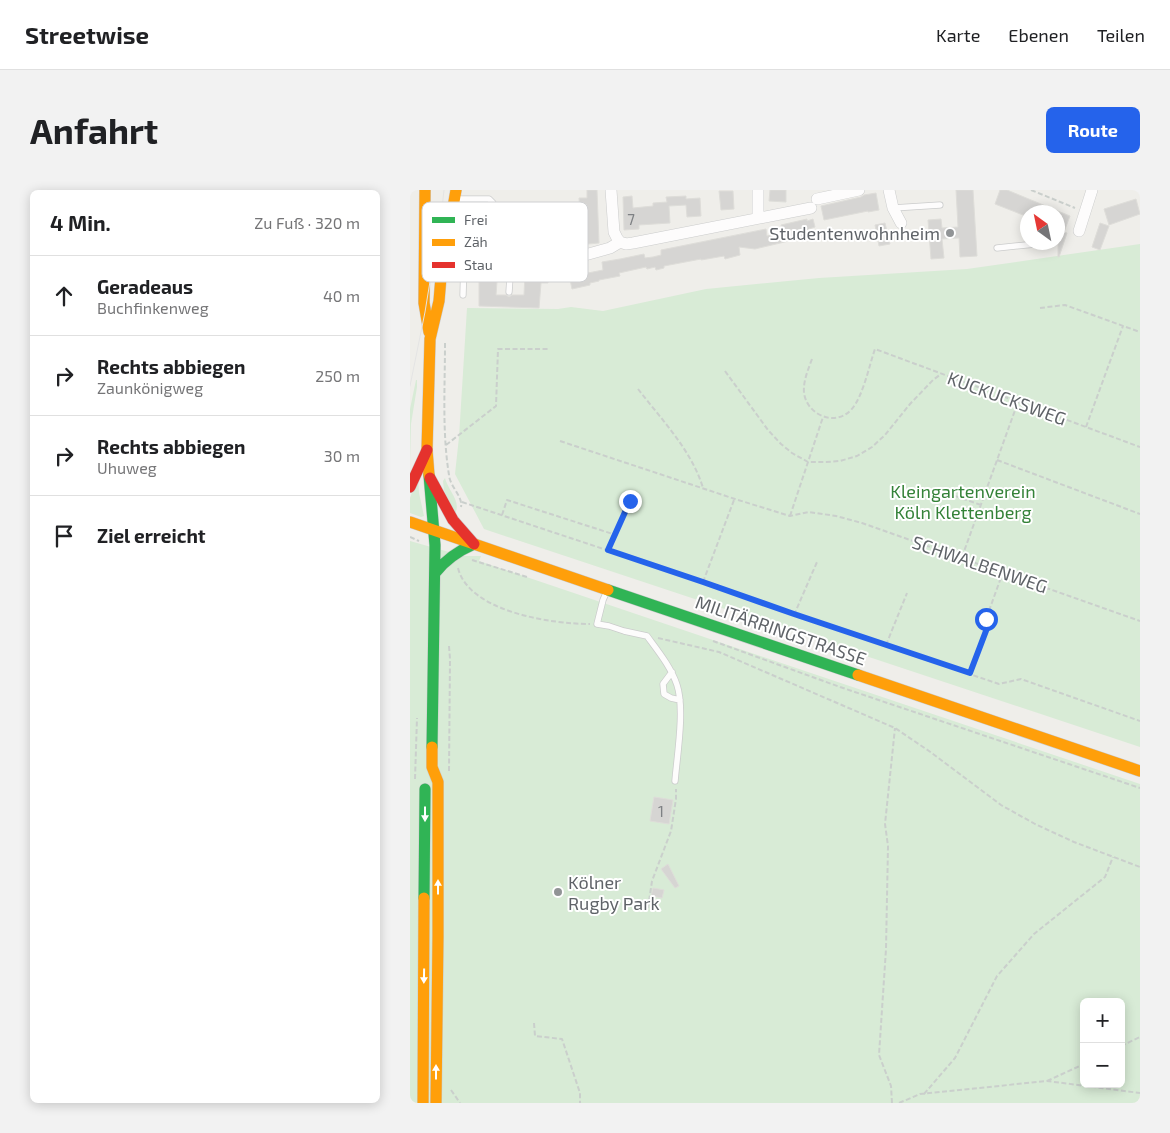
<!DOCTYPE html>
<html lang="de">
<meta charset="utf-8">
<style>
:root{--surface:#fff;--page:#f2f2f2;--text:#202124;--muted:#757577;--line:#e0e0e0;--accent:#2563eb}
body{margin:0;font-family:"Exo 2",sans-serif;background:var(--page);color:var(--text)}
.controls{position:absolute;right:15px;bottom:15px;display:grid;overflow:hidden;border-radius:8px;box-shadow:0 2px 12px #0003}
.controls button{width:45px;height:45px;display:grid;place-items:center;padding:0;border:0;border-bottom:1px solid var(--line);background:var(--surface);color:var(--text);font:25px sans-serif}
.compass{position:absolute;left:610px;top:15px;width:45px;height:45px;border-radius:50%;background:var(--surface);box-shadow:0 2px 12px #0003;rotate:327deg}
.stop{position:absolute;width:15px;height:15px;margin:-11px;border:4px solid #2563eb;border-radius:50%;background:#fff}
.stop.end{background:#2563eb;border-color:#fff;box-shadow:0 1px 5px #0008}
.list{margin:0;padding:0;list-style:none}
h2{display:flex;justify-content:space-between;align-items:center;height:65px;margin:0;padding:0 20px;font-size:21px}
h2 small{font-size:16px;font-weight:400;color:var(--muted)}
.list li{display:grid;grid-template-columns:32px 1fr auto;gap:15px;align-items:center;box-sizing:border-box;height:80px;padding:0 20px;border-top:1px solid var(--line)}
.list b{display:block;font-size:19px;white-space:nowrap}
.list p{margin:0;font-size:16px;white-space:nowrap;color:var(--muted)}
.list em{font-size:16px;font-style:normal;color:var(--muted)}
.icon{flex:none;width:28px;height:28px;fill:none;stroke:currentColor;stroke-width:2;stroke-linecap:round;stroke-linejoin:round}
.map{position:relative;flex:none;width:730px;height:913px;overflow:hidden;border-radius:8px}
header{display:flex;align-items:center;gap:30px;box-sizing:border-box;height:70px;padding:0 25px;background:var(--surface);border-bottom:1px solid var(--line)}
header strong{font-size:24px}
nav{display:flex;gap:28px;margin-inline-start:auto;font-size:18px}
.intro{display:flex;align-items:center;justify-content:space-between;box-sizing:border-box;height:120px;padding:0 30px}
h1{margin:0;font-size:35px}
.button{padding:12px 22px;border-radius:8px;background:var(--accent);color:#fff;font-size:18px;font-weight:700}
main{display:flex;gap:30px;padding:0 30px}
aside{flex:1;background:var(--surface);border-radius:8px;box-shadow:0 2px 12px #0003}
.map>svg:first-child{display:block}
</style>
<header>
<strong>Streetwise</strong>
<nav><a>Karte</a><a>Ebenen</a><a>Teilen</a></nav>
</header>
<div class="intro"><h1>Anfahrt</h1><a class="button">Route</a></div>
<main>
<aside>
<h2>4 Min.<small>Zu Fuß · 320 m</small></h2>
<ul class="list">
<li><svg class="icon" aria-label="ahead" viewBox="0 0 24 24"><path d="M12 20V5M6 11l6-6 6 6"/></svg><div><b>Geradeaus</b><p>Buchfinkenweg</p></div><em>40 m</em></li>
<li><svg class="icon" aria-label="right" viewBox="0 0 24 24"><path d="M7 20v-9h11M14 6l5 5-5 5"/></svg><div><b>Rechts abbiegen</b><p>Zaunkönigweg</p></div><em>250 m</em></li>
<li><svg class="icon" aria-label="right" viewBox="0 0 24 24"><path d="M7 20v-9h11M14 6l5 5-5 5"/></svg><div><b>Rechts abbiegen</b><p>Uhuweg</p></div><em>30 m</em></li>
<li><svg class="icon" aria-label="arrive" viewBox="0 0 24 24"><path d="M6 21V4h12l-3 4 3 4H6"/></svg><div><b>Ziel erreicht</b></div></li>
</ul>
</aside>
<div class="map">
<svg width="730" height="913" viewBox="0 0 730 913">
<rect width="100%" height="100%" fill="#efeeea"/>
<path fill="#d8ebd6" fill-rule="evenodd" d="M 730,54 L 730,557 L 74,339 L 45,284 L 49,247 L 57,118 L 148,119 L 161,117 L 193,121 L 296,99 L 409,88 L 557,79 Z
M 6,190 L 7,190 L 7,197 L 1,234 L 0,272 L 0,219 Z
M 8,286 L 9,303 L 14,326 L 11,327 L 0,323 L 0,308 Z
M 35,288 C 38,301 53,312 44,325 L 34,300 L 33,291 Z
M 0,351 L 53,366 L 71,366 L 69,371 L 730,594 L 730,913 L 0,913 ZM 674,812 L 711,812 L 711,894 L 674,894 Z"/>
<path fill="#d6d5d3" stroke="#deddd9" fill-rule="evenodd" d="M 177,0 L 187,0 L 189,53 L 168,55 L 168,38 L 171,38 L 169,8 L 177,8 Z
M 360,0 L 376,0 L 376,12 L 359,11 Z
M 546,0 L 563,0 L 567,66 L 550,67 L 549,48 L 532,49 L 534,68 L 521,69 L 518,30 L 531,29 L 532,38 L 548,37 Z
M 590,0 L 597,0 L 660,26 L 654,42 L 657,43 L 649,67 L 648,67 L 648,22 L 618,22 L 618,27 L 585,14 Z
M 309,1 L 323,1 L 324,19 L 311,20 Z
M 466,3 L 469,20 L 458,22 L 458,21 L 414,30 L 411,16 L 451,7 L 454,5 Z
M 222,6 L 223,18 L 243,16 L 243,13 L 257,12 L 256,7 L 276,6 L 276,9 L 290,8 L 291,26 L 277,27 L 276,15 L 259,16 L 260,33 L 229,35 L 229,39 L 214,40 L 213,7 Z
M 726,9 L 730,24 L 699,35 L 694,19 Z
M 58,15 L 74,15 L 74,23 L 77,23 L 76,41 L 139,42 L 139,52 L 130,52 L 129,68 L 139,69 L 138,93 L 131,93 L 129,118 L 69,116 L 69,91 L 73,89 L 74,85 L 72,82 L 69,81 L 69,66 L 57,65 L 58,58 L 61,56 L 63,53 L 61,50 L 58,48 ZM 76,48 L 98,49 L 102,51 L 120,51 L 120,84 L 115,84 L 114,105 L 102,105 L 99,107 L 96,105 L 86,105 L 87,91 L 84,90 L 82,86 L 83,83 L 87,81 L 87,58 L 73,57 L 72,55 L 72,51 Z
M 397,29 L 397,31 L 403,29 L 405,37 L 399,39 L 400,46 L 345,59 L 329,57 L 330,65 L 315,69 L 314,66 L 291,70 L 291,69 L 254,76 L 254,78 L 246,80 L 245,77 L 237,79 L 236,77 L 209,83 L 210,86 L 189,90 L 189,91 L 180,93 L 180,95 L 162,99 L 158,80 L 176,76 L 178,83 L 193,80 L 192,72 L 210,69 L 234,64 L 235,68 L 243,67 L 251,65 L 251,60 L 356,39 L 357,46 L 365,44 L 373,43 L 371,35 Z
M 475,33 L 480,54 L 469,56 L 465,35 Z
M 690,33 L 699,36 L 690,60 L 682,57 Z
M 244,607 L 263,610 L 259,634 L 240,631 Z
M 258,674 L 269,696 L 265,698 L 251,679 Z
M 243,698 L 254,700 L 252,708 L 241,706 Z"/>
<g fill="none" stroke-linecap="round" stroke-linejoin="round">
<defs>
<path id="lane" d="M 48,9 L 79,9 L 83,13 L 83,34
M 483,18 L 530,15
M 40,50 L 58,53
M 76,53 L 98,54 L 97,81
M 587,58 L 626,54
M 87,86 L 100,87 L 99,102
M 33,88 L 69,86
M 53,105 L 54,69
M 197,401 L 193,410 L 187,434 L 199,436 L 214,441 L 237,446 C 248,461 261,477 267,495 C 275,519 267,566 265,591
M 262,482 L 253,494 L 254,504 L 261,508 L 270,510"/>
<path id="street" d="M 201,0 L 204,42 L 207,48 L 210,52
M 479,0 L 483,18 L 491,33
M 407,9 L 449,0
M 348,28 L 348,0
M 669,41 L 682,0
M 210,52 L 216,54 L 223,53 L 401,18
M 175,65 L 200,58 L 210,52"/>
<path id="fast" d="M 19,285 L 25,355 L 22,557
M 25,383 C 36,369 48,361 64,354
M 198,400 L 448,485
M 14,708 L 15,599"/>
<path id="slow" d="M 15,0 L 14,113 L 19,142
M 19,285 L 17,260 L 20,149 L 29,111 L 31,87 L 46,0
M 0,332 L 198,400
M 448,485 L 730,581
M 22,557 L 22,577 L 28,592 L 28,746 L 26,913
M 13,913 L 14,708"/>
<path id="jam" d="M 20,288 L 43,330 L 64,354
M 0,297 L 17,260"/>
</defs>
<use href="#lane" stroke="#cbcccc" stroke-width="7"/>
<use href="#street" stroke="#cbcccc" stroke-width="12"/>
<use href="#fast" stroke="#cacacb" stroke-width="12"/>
<use href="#slow" stroke="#cacacb" stroke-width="12"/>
<use href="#jam" stroke="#cacacb" stroke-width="12"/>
<path stroke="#cacfcc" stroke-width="2" stroke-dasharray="5 2.5" stroke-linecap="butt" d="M 621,0 L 665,18
M 630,118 L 655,115 L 730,142
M 35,153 C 35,197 32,242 39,285 C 40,297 53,306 51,317
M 402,169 C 398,180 393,191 394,203 C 397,225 425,237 441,220 C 453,207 459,176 465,159 L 730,257
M 315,181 L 358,240 L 371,254 L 382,263 L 398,272 L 416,272 L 430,271 L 447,266 L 462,257 L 475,245 L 500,214 L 523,190 L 531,184
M 228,199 C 252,230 282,261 293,298
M 676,237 L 713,136
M 150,251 L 325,309 L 380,326 L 399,322 L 426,326 L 452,333 L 730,431
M 36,255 L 86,216 L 88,159 L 140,159
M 587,270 L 730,324
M 545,306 L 571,315
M 52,312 L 293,392 L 384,425 L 589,494 L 611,489 L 730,531
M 92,325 L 97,310 L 206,345
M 380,326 L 413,227
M 0,347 L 9,351
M 198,360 L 219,311
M 552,367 L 608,212
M 62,370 L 117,387
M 48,378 C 59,422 142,434 180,434
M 293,392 L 324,310
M 384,425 L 407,372
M 248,448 L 309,462 L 485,538 L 519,561 L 591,615 L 625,634 L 664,652 L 730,677
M 303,451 L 430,497 L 730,598
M 476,455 L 497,403
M 39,456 L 40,469 L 39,581
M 559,483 L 579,433 L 576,429 L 593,382
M 5,589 L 7,528
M 238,718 L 242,691 L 261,641 L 266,609 L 266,599
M 124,833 L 125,846 L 152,849 L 170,903 L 170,913
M 711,856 L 730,847
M 637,891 L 674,874
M 41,900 L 50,913
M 514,904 L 545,868 L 587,786 L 624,744 L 695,687 L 703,667
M 482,913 L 481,896 L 469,865 L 476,759 L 478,656 L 475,634 L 485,538
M 489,913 L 510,904 L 637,891 L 730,903"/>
<use href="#lane" stroke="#fdfcfc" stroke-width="5.5"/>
<use href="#street" stroke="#fdfcfc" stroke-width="11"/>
<use href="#fast" stroke="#30b455" stroke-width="11"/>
<use href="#slow" stroke="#ff9f0a" stroke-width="11"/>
<use href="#jam" stroke="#e5322d" stroke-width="11"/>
<path stroke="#e4e4e4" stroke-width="1" d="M 0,196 L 15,122 L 32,18 L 34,0"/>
</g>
<defs><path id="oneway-solid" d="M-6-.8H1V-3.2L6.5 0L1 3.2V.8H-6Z" transform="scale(1.25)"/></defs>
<g fill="#fff">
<use href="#oneway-solid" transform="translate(15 624) rotate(90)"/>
<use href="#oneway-solid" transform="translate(28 697) rotate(-90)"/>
<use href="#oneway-solid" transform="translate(14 786) rotate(91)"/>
<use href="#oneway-solid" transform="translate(26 882) rotate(-90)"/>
</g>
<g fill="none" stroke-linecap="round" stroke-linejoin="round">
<path stroke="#2563eb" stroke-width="6" d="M 220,311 L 198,360 L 293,392 L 384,424 L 560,483 L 579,433 L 576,429"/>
</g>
<g fill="#919496" stroke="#fff" stroke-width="2">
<circle cx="540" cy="43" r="5"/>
<circle cx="148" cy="702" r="5"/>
</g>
<g text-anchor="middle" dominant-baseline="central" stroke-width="4" stroke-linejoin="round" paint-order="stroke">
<g font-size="15" fill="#7e8184">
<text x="221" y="29">7</text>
<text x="251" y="621">1</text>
</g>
<g font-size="18" fill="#5f6368" stroke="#fff" text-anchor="end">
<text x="530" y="43">Studentenwohnheim</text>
<text x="158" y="692" text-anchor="start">Kölner<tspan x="158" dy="21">Rugby Park</tspan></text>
</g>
<g font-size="18" fill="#5f6368" stroke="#fff">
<text transform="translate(597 208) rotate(20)">KUCKUCKSWEG</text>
<text transform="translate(570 374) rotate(19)">SCHWALBENWEG</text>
<text transform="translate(371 440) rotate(19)">MILITÄRRINGSTRASSE</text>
</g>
<g font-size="18" fill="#348238" stroke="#fff">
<text x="553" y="301">Kleingartenverein<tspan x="553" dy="21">Köln Klettenberg</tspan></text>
</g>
</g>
<rect x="12" y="12" width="166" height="80" rx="8" fill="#fff" stroke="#cfd0d2" stroke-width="1"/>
<rect x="22" y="27" width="23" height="6" fill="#30b455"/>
<rect x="22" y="49" width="23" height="7" fill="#ff9f0a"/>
<rect x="22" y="72" width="23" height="6" fill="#e5322d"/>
<g font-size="14" fill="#5f6368">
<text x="54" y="35">Frei</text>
<text x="54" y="57">Zäh</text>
<text x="54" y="80">Stau</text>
</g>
</svg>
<div class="controls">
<button>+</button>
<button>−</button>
</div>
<svg class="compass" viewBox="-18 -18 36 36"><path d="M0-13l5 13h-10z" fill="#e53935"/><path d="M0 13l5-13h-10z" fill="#757577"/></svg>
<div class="stop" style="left:576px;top:429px"></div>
<div class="stop end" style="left:220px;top:311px"></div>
</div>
</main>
